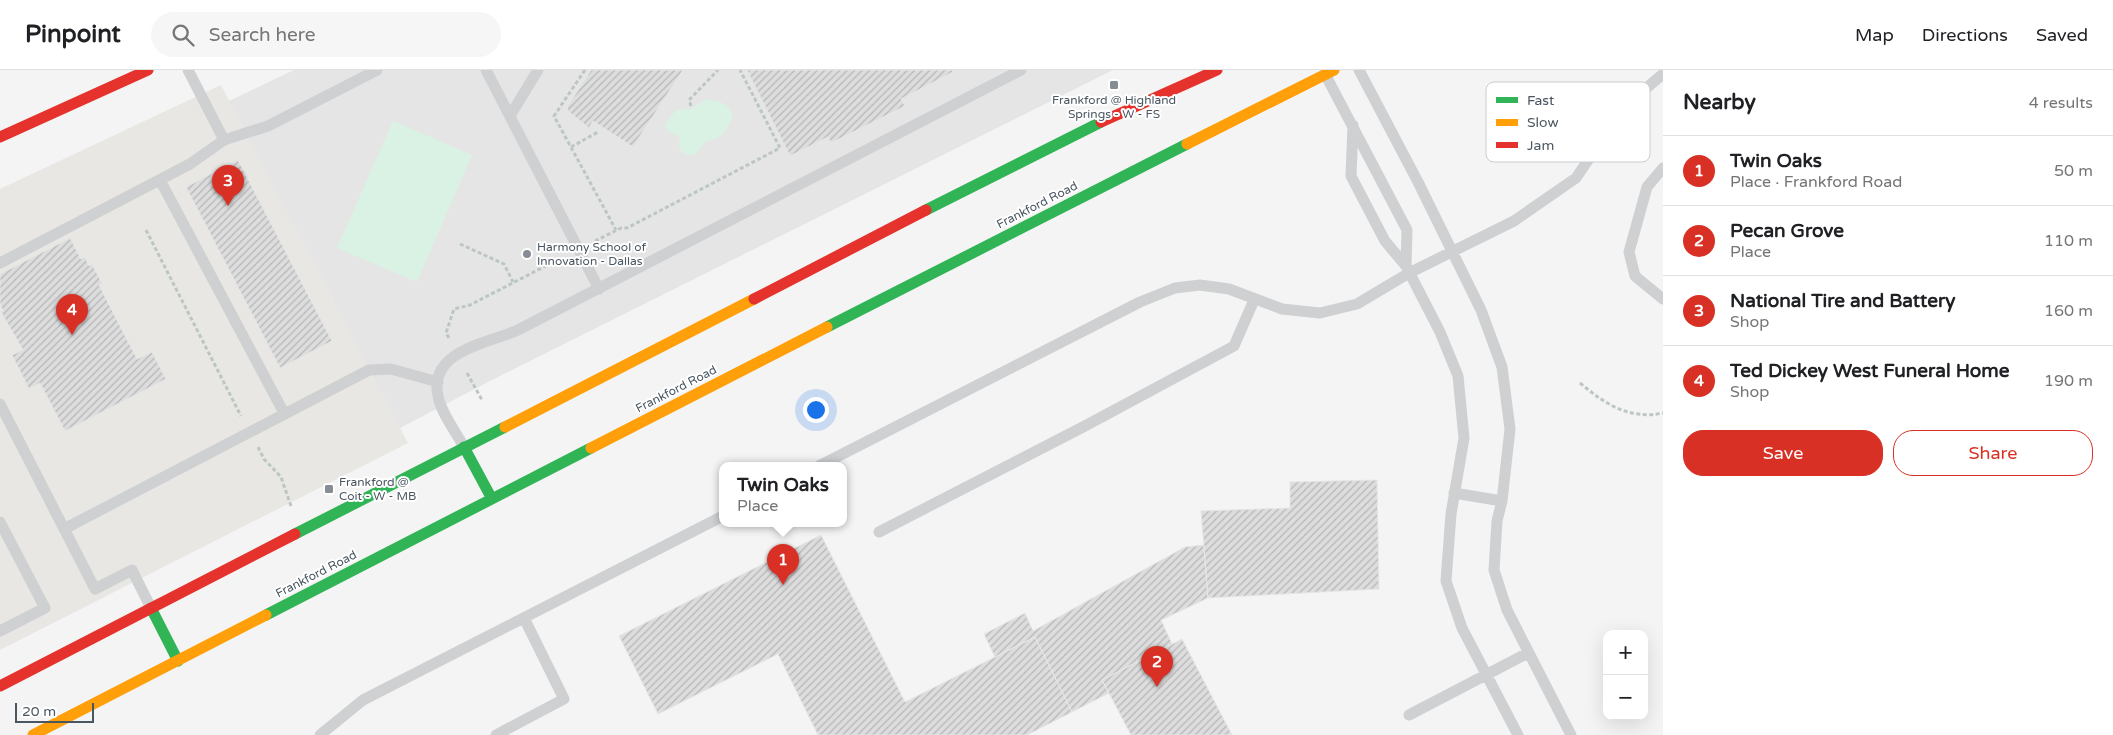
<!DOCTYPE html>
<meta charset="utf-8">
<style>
:root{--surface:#fff;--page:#f6f6f6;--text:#202124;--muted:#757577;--line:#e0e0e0;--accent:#d93025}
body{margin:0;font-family:"Varela Round",sans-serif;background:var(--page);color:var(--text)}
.controls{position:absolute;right:15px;bottom:15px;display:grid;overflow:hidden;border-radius:10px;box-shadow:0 5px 20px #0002}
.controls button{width:45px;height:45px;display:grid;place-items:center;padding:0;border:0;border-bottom:1px solid var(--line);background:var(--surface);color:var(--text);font:25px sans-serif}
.scale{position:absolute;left:15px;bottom:12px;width:79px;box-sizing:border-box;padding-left:5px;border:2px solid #4a5661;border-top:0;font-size:14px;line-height:18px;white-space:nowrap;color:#4a5661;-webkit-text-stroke:4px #fff;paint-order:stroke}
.you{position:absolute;left:815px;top:339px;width:18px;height:18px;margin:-12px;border:4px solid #fff;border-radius:50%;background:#1a73e8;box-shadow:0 0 0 8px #1a73e833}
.badge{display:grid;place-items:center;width:32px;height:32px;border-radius:50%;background:var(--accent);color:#fff;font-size:16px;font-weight:700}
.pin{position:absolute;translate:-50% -41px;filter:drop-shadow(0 1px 2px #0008)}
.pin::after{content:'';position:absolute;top:26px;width:18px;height:15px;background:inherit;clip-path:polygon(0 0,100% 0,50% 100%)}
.popup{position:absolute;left:719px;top:392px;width:128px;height:65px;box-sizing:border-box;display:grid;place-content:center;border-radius:10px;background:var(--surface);filter:drop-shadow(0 1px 4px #0005);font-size:16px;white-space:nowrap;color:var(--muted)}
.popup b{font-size:19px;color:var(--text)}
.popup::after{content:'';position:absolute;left:50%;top:100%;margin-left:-10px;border:10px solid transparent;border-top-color:var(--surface)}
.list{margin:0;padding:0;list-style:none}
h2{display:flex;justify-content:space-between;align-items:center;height:65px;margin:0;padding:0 20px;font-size:21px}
h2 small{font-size:16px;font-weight:400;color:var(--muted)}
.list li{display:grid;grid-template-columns:32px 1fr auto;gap:15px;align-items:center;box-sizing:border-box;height:70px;padding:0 20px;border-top:1px solid var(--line)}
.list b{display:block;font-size:19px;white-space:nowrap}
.list p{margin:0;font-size:16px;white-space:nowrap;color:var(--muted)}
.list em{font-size:16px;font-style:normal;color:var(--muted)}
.actions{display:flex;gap:10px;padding:15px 20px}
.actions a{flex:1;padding:11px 0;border:1px solid var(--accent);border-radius:20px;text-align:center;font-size:18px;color:var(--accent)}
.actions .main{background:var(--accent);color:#fff}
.icon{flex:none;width:28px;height:28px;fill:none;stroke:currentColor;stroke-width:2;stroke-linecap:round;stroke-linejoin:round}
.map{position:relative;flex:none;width:1663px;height:665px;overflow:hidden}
header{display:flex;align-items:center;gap:30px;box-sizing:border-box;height:70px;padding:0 25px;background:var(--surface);border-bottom:1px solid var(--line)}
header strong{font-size:24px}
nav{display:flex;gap:28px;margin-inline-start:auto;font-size:18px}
.search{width:350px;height:45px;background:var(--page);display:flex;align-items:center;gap:12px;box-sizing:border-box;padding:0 18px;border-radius:28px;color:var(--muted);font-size:19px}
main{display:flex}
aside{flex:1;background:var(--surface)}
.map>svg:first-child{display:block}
</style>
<header>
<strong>Pinpoint</strong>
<div class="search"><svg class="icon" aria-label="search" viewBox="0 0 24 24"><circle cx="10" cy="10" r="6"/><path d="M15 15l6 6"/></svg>Search here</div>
<nav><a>Map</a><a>Directions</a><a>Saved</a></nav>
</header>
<main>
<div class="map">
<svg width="1663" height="665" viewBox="0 0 1663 665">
<defs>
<pattern id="building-hatch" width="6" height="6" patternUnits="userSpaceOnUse" patternTransform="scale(1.25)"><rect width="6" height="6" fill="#ddddde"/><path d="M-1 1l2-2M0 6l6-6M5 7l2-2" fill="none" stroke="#b5b6b7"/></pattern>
</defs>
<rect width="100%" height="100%" fill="#f4f4f4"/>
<path fill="#e8e7e3" d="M 221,15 L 408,373 L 0,580 L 0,119 Z"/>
<path fill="#e6e5e6" d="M 294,0 L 1113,0 L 490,311 L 400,358 L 229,31 Z"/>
<path fill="#d9f2e3" d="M 707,29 C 719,30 728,34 733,45 C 728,59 722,70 706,71 L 694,86 L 682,82 L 679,77 L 680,68 L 667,60 L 665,55 L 676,40 L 691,39 Z
M 393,51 L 472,85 L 417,212 L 337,178 Z"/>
<path fill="url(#building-hatch)" stroke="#e5e6e7" d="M 591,0 L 683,0 L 633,77 L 593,51 L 589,58 L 568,41 L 567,37 Z
M 747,0 L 952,0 L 953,2 L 901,29 L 905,36 L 831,73 L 828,67 L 790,86 Z
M 238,90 L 332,271 L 280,298 L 186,117 Z
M 70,168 L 81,189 L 85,187 L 89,196 L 92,194 L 102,213 L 99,215 L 137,289 L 152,282 L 166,309 L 65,361 L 40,313 L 29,319 L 12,285 L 23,280 L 1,242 L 3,241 L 0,234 L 0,204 Z
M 1377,410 L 1379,519 L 1208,528 L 1201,441 L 1290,438 L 1290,412 Z
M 821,465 L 905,632 L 1035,567 L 1072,642 L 1027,665 L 818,665 L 778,584 L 658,644 L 619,566 Z
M 1204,475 L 1208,528 L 1161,550 L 1172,574 L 1102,610 L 1109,623 L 1072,642 L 1035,567 L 995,587 L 984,564 L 1025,543 L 1033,561 L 1185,477 Z
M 1182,569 L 1232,665 L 1131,665 L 1102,610 Z"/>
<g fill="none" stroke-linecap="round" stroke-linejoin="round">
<path stroke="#bcc7c4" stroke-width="3" stroke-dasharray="4 2.5" stroke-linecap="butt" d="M 585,0 L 554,46 L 616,160
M 691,36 L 689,30 L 718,0
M 571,77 L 598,62
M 146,160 L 241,346
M 595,171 L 621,158 L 627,158 L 780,78 L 740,0
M 460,174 L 504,194 L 513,212
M 449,268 L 446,263 L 454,239 L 470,235 L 561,188
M 467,303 L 482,330
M 1580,313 C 1605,334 1629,350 1663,343
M 258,377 L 264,389 L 281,407 L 291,436"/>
<path stroke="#ced0d2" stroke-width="11" d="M 188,0 L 224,70 L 268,56 L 377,0
M 486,0 L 599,219
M 1359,0 L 1418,112 L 1481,240 L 1502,297 L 1510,359 L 1502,431 L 1497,451 L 1494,500 L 1507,540 L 1571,665
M 1325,4 L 1407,160 L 1406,196
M 510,46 L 538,0
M 1353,55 L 1351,106 L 1385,171 L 1406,196 L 1440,262 L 1458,306 L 1464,368 L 1451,444 L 1446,511 L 1462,558 L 1518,665
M 1663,98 L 1647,117 L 1629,182 L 1635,206 L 1663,229
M 160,110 L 284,343
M 0,193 L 190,94 L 224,70
M 0,334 L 95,519 L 132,500 L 151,538
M 464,377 C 456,362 441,343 438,326 C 428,280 490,273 518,260 L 1021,0
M 819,396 L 1140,232 L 1175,218 L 1200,215 L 1229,219 L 1282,239 L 1320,243 L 1357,234 L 1409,203 L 1514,151 L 1576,108 L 1624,37 L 1663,4
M 1454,423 L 1502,431
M 0,452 L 45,538 L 0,561
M 64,459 L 369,300 L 391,299 L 438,312
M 879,462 L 1083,357 L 1234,276 L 1254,230
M 1409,645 L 1528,583
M 320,665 L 363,630 L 723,446
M 496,665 L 564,629 L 524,548"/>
<path stroke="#30b455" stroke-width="11" d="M 926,140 L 1101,52
M 827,257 L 1187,74
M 464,377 L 492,429
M 295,464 L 505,357
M 151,538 L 178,591
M 266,545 L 591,378"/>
<path stroke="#ff9f0a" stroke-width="11" d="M 1187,74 L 1334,0
M 505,357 L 754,229
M 591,378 L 827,257
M 33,665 L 266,545"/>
<path stroke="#e5322d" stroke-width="11" d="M 1101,52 L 1217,0
M 0,67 L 148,0
M 754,229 L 926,140
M 0,616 L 295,464"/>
</g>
<g fill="#868d94" stroke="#fff" stroke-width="2">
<rect x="1109" y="10" width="10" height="10" rx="2.5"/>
<circle cx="527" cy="184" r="5"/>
<rect x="324" y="414" width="10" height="10" rx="2.5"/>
</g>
<g text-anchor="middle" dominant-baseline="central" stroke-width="4" stroke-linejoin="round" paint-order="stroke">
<g font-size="12" fill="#4a5661" stroke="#fff" text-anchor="start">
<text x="1114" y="30" text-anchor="middle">Frankford @ Highland<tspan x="1114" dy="14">Springs - W - FS</tspan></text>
<text x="537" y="177">Harmony School of<tspan x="537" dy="14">Innovation - Dallas</tspan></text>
<text x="339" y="412">Frankford @<tspan x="339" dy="14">Coit - W - MB</tspan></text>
</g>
<g font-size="12" fill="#4a5661" stroke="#fff">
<text transform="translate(1037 135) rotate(-27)">Frankford Road</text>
<text transform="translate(676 319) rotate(-27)">Frankford Road</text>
<text transform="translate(316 504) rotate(-27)">Frankford Road</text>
</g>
</g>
<rect x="1486" y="12" width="164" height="80" rx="8" fill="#fff" stroke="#c9ccd0" stroke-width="1"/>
<rect x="1496" y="27" width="22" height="6" fill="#30b455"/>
<rect x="1496" y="49" width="22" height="7" fill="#ff9f0a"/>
<rect x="1496" y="72" width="22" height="6" fill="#e5322d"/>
<g font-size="14" fill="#4a5661">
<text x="1527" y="35">Fast</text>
<text x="1527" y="57">Slow</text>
<text x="1527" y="80">Jam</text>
</g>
</svg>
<div class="controls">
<button>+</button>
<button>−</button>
</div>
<div class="scale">20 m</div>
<div class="you"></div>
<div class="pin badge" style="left:783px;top:515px">1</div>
<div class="popup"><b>Twin Oaks</b>Place</div>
<div class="pin badge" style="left:1157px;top:617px">2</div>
<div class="pin badge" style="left:228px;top:136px">3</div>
<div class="pin badge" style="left:72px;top:265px">4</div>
</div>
<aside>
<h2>Nearby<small>4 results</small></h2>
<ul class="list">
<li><span class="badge">1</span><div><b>Twin Oaks</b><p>Place · Frankford Road</p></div><em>50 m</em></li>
<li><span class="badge">2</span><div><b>Pecan Grove</b><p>Place</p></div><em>110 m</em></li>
<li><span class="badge">3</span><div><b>National Tire and Battery</b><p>Shop</p></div><em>160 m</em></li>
<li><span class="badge">4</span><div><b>Ted Dickey West Funeral Home</b><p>Shop</p></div><em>190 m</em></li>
</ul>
<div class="actions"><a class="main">Save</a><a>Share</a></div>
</aside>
</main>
